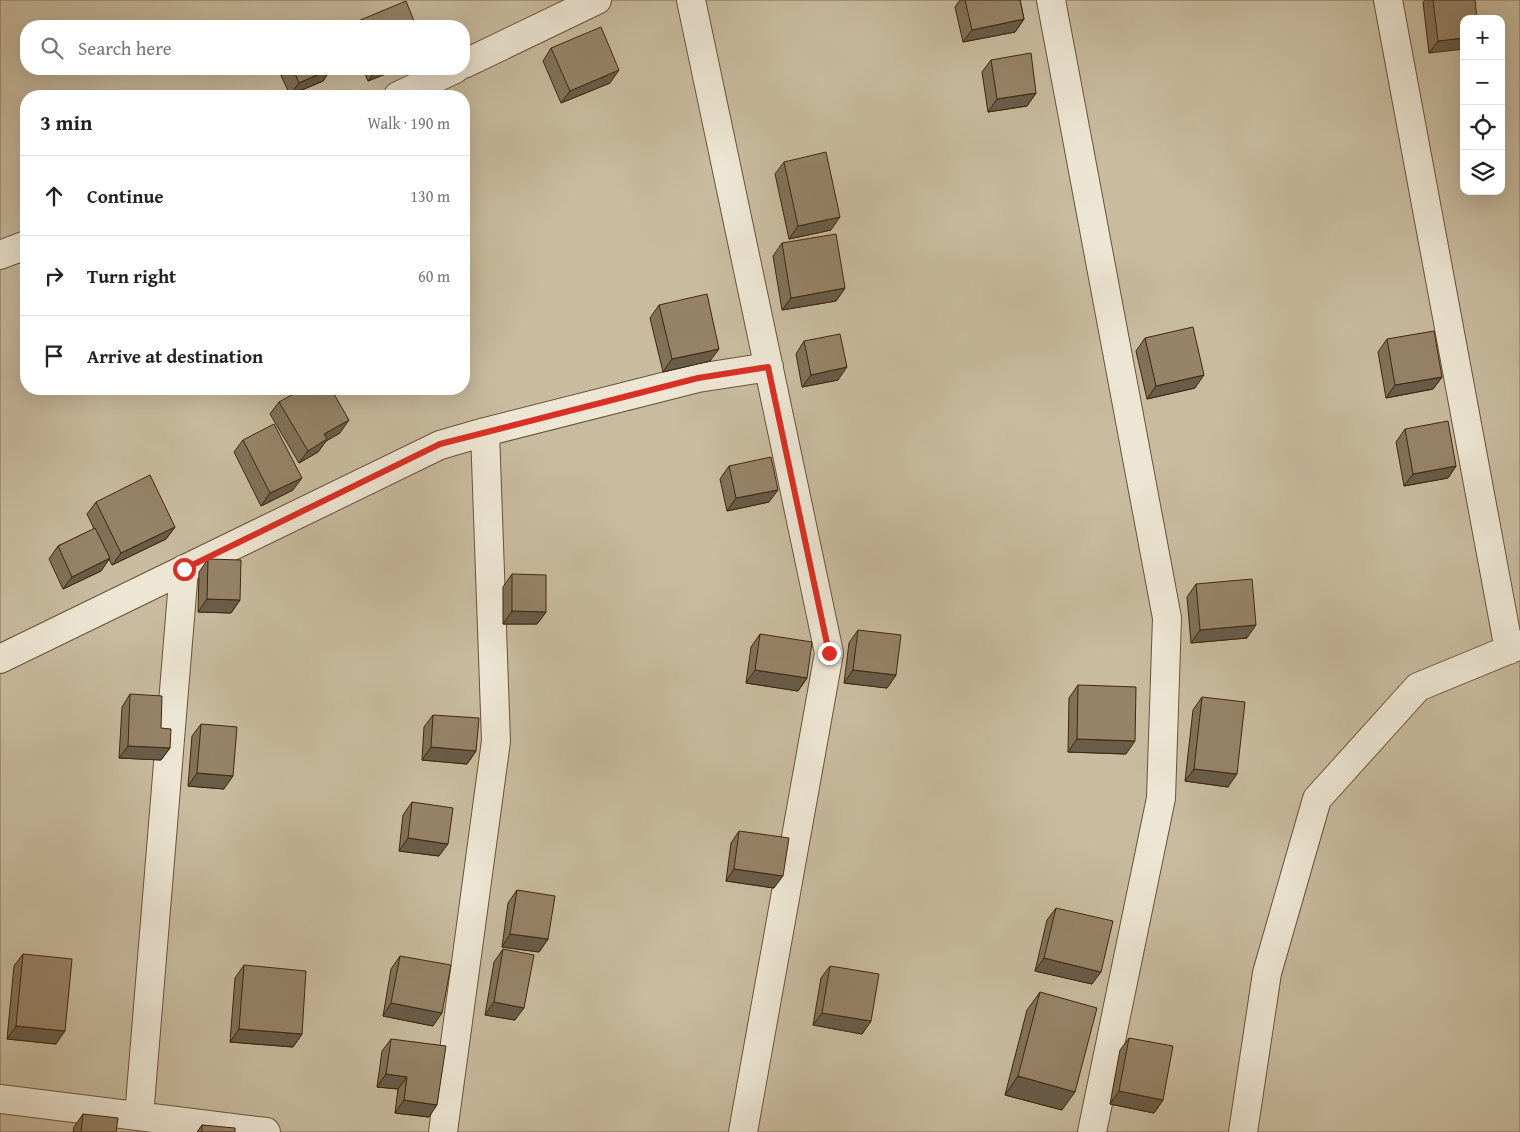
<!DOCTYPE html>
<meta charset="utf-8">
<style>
:root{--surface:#fff;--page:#f2f2f2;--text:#222;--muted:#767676;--line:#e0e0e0}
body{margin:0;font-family:"Gentium Book Plus",serif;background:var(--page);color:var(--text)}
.controls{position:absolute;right:15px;top:15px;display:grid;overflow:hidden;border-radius:10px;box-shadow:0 5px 20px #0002}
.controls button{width:45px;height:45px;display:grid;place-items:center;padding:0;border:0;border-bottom:1px solid var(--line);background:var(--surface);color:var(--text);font:25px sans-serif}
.stop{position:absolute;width:15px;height:15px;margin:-11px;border:4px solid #d93025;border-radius:50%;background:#fff}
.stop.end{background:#d93025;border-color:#fff;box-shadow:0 1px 5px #0008}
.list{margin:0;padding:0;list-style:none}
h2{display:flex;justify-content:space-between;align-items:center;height:65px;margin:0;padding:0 20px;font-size:21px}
h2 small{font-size:16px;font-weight:400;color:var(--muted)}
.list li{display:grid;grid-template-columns:32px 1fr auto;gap:15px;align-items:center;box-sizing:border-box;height:80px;padding:0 20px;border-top:1px solid var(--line)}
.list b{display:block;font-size:19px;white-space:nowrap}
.list em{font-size:16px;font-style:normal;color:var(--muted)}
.icon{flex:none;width:28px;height:28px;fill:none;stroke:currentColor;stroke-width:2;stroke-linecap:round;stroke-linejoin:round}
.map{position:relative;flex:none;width:1520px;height:1132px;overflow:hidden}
.search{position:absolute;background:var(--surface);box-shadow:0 5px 20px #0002;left:20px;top:20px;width:450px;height:55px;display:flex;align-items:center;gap:12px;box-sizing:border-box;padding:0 18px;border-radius:20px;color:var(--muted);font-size:19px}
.panel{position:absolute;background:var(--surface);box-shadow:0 5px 20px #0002;left:20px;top:90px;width:450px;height:305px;border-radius:20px}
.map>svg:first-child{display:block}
</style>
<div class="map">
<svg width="1520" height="1132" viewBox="0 0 1520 1132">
<rect width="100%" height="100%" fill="#e4d9bd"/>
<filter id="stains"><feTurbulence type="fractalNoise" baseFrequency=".004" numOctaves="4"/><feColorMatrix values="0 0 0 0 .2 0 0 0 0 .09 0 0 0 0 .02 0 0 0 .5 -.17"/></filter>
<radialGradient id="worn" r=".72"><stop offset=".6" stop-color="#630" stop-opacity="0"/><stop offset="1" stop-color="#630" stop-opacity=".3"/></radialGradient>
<path fill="#c8bb9f" stroke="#847056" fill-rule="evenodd" d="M 0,0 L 1520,0 L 1520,1132 L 0,1132 ZM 1464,19 L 1501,19 L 1501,191 L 1464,191 ZM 26,26 L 464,26 L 464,69 L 26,69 ZM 26,96 L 464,96 L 464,389 L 26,389 Z"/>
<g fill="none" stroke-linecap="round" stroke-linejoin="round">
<defs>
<path id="minor" d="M 691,0 L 829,653 L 743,1132
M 1051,0 L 1167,618 L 1161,798 L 1092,1132
M 1388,0 L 1509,650
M 464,64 L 597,0
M 398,96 L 455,69
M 0,255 L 26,245
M 485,432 L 698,378 L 769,367
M 0,659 L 440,445 L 485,432 L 496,741 L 443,1132
M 0,1099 L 266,1132
M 139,1116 L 184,569
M 1243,1132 L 1267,973 L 1317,799 L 1418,687 L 1520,645"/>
</defs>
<use href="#minor" stroke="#6a5338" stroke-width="30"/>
<use href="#minor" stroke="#ede6d4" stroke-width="28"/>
</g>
<path fill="#817159" stroke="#41260c" d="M 960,0 L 1020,0 L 1024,19 L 1015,32 L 963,42 L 955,7 Z
M 1425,0 L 1475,0 L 1429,53 L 1423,2 Z
M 358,21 L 416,26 L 354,26 Z
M 551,48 L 610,83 L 561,103 L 543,61 Z
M 991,60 L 1036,93 L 1027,106 L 988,112 L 982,72 Z
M 278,69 L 331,69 L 323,81 L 290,95 Z
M 363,69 L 398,69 L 368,81 Z
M 784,162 L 831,230 L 789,239 L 775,174 Z
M 782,243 L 845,288 L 836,301 L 782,310 L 773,256 Z
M 659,305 L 710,361 L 663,372 L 650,318 Z
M 1145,338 L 1195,388 L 1147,399 L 1136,351 Z
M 1387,339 L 1442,377 L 1433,389 L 1386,398 L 1378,352 Z
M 804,341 L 838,380 L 802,387 L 796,354 Z
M 279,402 L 340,433 L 326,441 L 318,452 L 299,463 L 270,414 Z
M 1405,429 L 1456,466 L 1448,478 L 1404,486 L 1396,442 Z
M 243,440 L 293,490 L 261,506 L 234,452 Z
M 729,466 L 769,502 L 727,511 L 720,479 Z
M 96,502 L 175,527 L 166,539 L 112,565 L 109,559 L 101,571 L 63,589 L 49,559 L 58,546 L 94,529 L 87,514 Z
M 208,559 L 240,600 L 231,613 L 198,612 L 199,572 Z
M 512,574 L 546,612 L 537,624 L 503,624 L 503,587 Z
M 1196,584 L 1247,638 L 1191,643 L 1187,597 Z
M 858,630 L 896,675 L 887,688 L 844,683 L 849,643 Z
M 760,634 L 807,678 L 798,691 L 746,683 L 751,647 Z
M 1078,685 L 1126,754 L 1068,752 L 1069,698 Z
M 130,694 L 161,728 L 170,748 L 161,760 L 119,758 L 122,707 Z
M 1202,697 L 1228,787 L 1185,781 L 1193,710 Z
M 433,715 L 476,751 L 467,764 L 422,760 L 424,727 Z
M 201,724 L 224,789 L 188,786 L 192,736 Z
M 412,802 L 439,856 L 399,851 L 403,815 Z
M 739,831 L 774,888 L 726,881 L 731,843 Z
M 517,890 L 548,939 L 539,952 L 502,947 L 508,903 Z
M 1056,908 L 1092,984 L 1035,971 L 1047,920 Z
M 503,949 L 515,1020 L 485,1015 L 494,962 Z
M 23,954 L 56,1044 L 7,1039 L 14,966 Z
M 400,956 L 433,1026 L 383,1016 L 391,969 Z
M 244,965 L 302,1034 L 293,1047 L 230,1042 L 235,978 Z
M 830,966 L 871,1021 L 862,1034 L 813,1025 L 821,978 Z
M 1040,992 L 1062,1110 L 1005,1095 L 1027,1010 Z
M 1129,1038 L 1163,1100 L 1154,1113 L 1110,1104 L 1120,1050 Z
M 391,1039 L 429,1117 L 395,1113 L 398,1089 L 377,1087 L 382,1051 Z
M 83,1114 L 116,1132 L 73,1132 L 74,1127 Z
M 202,1125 L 235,1132 L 197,1132 Z"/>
<path fill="#695c49" stroke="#41260c" d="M 1024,19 L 1015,32 L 963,42 L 972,30 Z
M 1464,38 L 1464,49 L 1429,53 L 1438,41 Z
M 330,69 L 331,69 L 323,81 L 290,95 L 299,83 Z
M 377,69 L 398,69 L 368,81 Z
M 619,70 L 610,83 L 561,103 L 570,91 Z
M 1036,93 L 1027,106 L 988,112 L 997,99 Z
M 840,217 L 831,230 L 789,239 L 798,226 Z
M 845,288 L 836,301 L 782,310 L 791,298 Z
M 719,349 L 710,361 L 663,372 L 672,359 Z
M 847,367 L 838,380 L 802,387 L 811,375 Z
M 1204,375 L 1195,388 L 1147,399 L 1156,386 Z
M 1442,377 L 1433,389 L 1386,398 L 1395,385 Z
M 349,420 L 340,433 L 326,441 L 318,452 L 299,463 L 308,451 L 324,434 Z
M 1456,466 L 1448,478 L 1404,486 L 1413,474 Z
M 302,478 L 293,490 L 261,506 L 270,493 Z
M 778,490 L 769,502 L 727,511 L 736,498 Z
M 175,527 L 166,539 L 112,565 L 121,553 Z
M 110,558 L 101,571 L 63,589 L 72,577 Z
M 207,599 L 240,600 L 231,613 L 198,612 Z
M 512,611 L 546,612 L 537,624 L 503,624 Z
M 1256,625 L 1247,638 L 1191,643 L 1200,630 Z
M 755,670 L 807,678 L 798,691 L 746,683 Z
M 853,670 L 896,675 L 887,688 L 844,683 Z
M 1077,739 L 1135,741 L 1126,754 L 1068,752 Z
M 128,746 L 170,748 L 161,760 L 119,758 Z
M 431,747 L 476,751 L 467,764 L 422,760 Z
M 1194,769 L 1237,774 L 1228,787 L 1185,781 Z
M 197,773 L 233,776 L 224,789 L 188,786 Z
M 408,838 L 448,844 L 439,856 L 399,851 Z
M 734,869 L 783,876 L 774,888 L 726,881 Z
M 510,934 L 548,939 L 539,952 L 502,947 Z
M 1044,958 L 1101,972 L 1092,984 L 1035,971 Z
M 494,1002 L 524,1008 L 515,1020 L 485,1015 Z
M 391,1003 L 442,1013 L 433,1026 L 383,1016 Z
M 822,1013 L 871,1021 L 862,1034 L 813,1025 Z
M 16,1026 L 65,1031 L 56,1044 L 7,1039 Z
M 239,1029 L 302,1034 L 293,1047 L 230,1042 Z
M 386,1074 L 407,1077 L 398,1089 L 377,1087 Z
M 1018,1076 L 1075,1092 L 1062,1110 L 1005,1095 Z
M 1119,1091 L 1163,1100 L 1154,1113 L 1110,1104 Z
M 404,1100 L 437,1105 L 429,1117 L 395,1113 Z"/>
<path fill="#968368" stroke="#41260c" d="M 965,0 L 1020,0 L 1024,19 L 972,30 Z
M 1433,0 L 1475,0 L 1477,19 L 1464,19 L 1464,38 L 1438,41 Z
M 406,1 L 416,26 L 360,26 L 358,21 Z
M 311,24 L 313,26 L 305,26 Z
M 601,27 L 619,70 L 570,91 L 551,48 Z
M 1031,53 L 1036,93 L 997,99 L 991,60 Z
M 293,69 L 330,69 L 299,83 Z
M 826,152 L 840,217 L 798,226 L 784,162 Z
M 836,234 L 845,288 L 791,298 L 782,243 Z
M 707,294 L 719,349 L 672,359 L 659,305 Z
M 1193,327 L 1204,375 L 1156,386 L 1145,338 Z
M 1434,331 L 1442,377 L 1395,385 L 1387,339 Z
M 840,334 L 847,367 L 811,375 L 804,341 Z
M 302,389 L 331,389 L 349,420 L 324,434 L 327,439 L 308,451 L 279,402 Z
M 1448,421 L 1456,466 L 1413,474 L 1405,429 Z
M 274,424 L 302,478 L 270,493 L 243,440 Z
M 771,457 L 778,490 L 736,498 L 729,466 Z
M 150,475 L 175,527 L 121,553 L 96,502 Z
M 95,528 L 110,558 L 72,577 L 58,546 Z
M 208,559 L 241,560 L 240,600 L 207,599 Z
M 512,574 L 546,575 L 546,612 L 512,611 Z
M 1252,579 L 1256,625 L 1200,630 L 1196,584 Z
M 858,630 L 901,635 L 896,675 L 853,670 Z
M 760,634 L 812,642 L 807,678 L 755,670 Z
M 1078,685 L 1136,687 L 1135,741 L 1077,739 Z
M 130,694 L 162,696 L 161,728 L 171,729 L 170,748 L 128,746 Z
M 1202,697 L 1245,702 L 1237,774 L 1194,769 Z
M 433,715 L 479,718 L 476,751 L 431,747 Z
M 201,724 L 237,727 L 233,776 L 197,773 Z
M 412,802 L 453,808 L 448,844 L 408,838 Z
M 739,831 L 789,838 L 783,876 L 734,869 Z
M 517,890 L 555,896 L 548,939 L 510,934 Z
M 1056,908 L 1113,921 L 1101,972 L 1044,958 Z
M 503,949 L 534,955 L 524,1008 L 494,1002 Z
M 23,954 L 72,959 L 65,1031 L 16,1026 Z
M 400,956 L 451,965 L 442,1013 L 391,1003 Z
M 244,965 L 306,971 L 302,1034 L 239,1029 Z
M 830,966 L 879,974 L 871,1021 L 822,1013 Z
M 1040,992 L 1097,1008 L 1075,1092 L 1018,1076 Z
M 1129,1038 L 1173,1046 L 1163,1100 L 1119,1091 Z
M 391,1039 L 446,1046 L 437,1105 L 404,1100 L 407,1077 L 386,1074 Z
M 83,1114 L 118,1118 L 116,1132 L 81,1132 Z
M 202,1125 L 235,1128 L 235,1132 L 202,1132 Z"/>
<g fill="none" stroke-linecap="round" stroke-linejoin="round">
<path stroke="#d93025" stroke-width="6" d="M 184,569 L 440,444 L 698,378 L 768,367 L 829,653"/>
</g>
<rect width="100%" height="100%" filter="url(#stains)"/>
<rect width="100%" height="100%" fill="url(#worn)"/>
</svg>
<div class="controls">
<button>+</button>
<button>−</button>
<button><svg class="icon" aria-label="locate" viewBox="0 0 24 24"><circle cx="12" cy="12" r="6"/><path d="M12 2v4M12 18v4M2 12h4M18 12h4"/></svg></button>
<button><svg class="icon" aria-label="layers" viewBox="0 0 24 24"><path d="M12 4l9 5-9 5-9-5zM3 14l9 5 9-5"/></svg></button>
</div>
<div class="stop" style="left:184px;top:569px"></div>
<div class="stop end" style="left:829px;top:653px"></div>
<div class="search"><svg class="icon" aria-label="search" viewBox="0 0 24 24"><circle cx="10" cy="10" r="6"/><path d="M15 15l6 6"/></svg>Search here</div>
<section class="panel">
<h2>3 min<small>Walk · 190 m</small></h2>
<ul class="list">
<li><svg class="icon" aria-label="ahead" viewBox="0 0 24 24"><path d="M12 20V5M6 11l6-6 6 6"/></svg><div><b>Continue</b></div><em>130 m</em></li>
<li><svg class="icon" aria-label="right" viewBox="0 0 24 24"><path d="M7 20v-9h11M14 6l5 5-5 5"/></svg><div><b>Turn right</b></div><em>60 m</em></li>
<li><svg class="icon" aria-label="arrive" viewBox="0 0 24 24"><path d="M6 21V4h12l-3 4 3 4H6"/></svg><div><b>Arrive at destination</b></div></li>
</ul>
</section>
</div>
